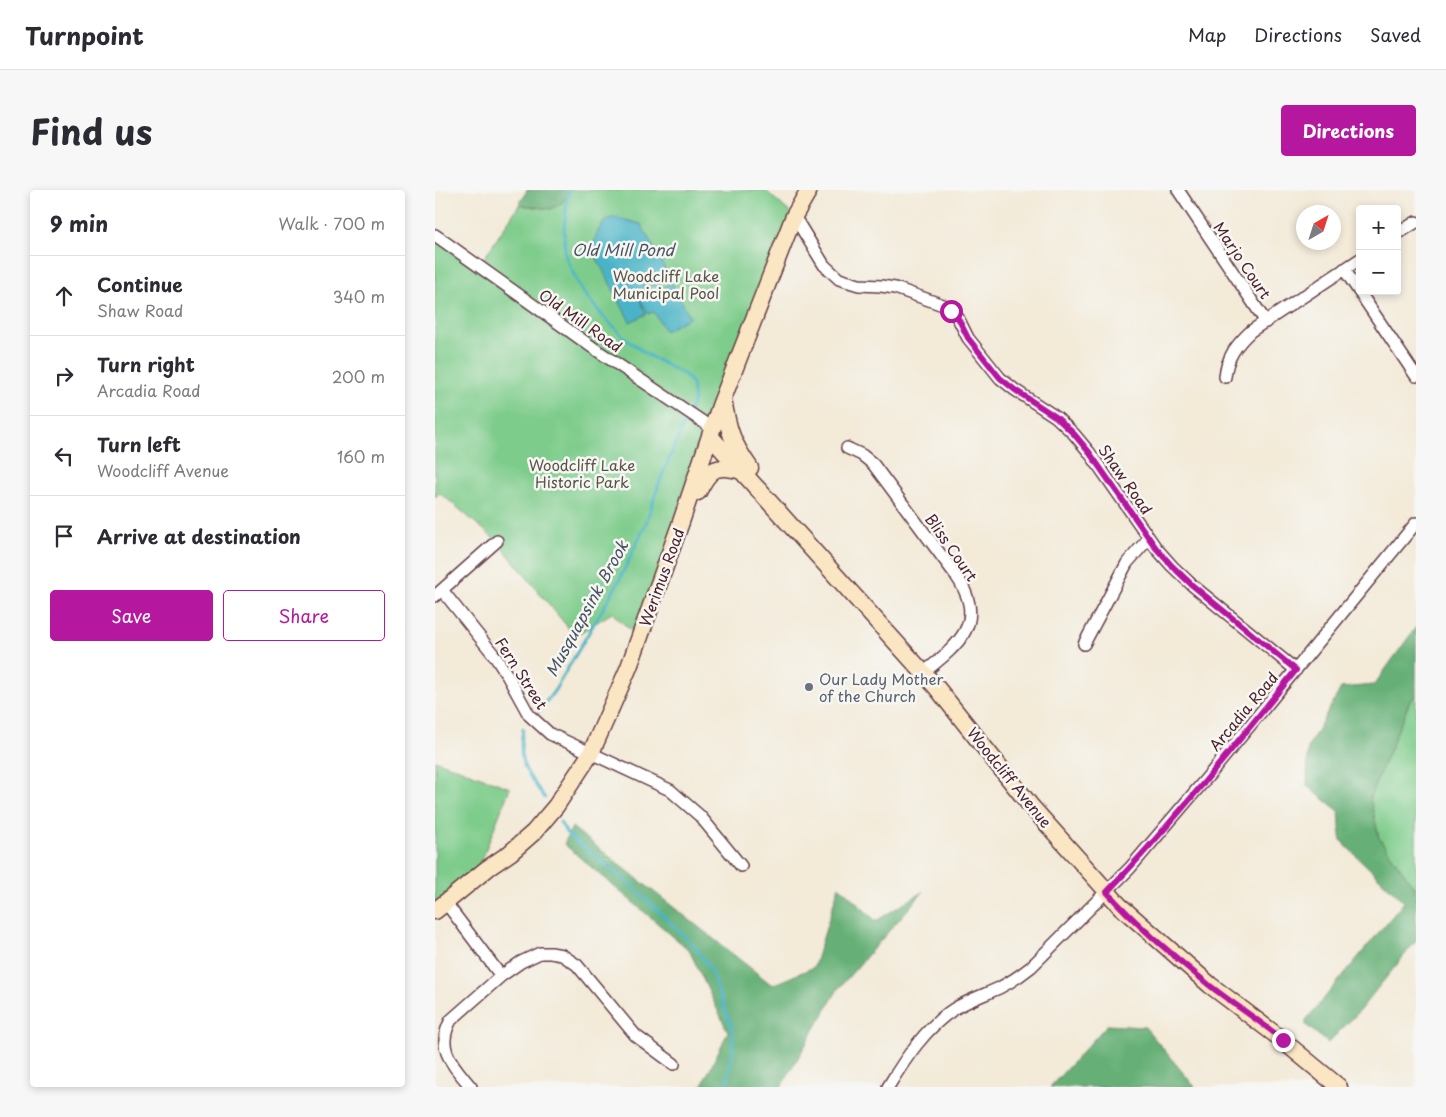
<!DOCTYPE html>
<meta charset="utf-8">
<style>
:root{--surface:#fff;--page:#f7f7f7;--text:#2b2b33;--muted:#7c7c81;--line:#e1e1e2;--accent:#b5179e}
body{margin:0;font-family:"Playpen Sans",sans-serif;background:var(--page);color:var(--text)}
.controls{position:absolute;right:15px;top:15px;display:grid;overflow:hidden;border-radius:5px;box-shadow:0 2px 8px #0003}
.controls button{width:45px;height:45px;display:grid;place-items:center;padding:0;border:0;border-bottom:1px solid var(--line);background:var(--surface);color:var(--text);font:25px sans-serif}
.compass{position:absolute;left:861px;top:15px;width:45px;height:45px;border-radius:50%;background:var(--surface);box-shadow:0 2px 8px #0003;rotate:39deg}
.stop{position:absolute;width:15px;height:15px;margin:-11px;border:4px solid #b5179e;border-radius:50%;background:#fff}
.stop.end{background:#b5179e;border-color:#fff;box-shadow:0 1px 5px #0008}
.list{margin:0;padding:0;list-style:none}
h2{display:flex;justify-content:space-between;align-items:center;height:65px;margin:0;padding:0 20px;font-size:21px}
h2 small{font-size:16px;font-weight:400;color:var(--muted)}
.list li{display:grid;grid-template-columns:32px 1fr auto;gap:15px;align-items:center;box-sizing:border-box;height:80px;padding:0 20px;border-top:1px solid var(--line)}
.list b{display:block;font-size:19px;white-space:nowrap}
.list p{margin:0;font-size:16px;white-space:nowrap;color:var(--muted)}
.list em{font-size:16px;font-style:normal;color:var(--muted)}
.actions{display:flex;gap:10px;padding:15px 20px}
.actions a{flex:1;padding:11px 0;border:1px solid var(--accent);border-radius:5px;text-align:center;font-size:18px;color:var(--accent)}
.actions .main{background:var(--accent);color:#fff}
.icon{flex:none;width:28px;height:28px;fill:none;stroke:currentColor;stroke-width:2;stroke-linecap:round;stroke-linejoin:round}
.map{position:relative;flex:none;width:981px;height:897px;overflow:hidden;border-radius:5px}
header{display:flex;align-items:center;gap:30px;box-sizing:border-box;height:70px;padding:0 25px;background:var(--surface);border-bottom:1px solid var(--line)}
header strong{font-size:24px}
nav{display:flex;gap:28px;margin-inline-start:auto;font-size:18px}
.intro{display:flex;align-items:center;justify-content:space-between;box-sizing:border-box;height:120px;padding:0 30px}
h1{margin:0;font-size:35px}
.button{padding:12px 22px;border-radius:5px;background:var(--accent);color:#fff;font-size:18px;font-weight:700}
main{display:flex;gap:30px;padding:0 30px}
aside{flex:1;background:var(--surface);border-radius:5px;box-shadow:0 2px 8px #0003}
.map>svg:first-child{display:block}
</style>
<header>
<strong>Turnpoint</strong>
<nav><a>Map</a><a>Directions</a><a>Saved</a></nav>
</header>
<div class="intro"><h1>Find us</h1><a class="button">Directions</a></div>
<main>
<aside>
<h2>9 min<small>Walk · 700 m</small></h2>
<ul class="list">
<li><svg class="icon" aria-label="ahead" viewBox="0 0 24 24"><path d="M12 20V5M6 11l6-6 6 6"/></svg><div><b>Continue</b><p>Shaw Road</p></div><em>340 m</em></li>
<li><svg class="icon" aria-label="right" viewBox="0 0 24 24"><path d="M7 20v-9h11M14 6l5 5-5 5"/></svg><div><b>Turn right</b><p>Arcadia Road</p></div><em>200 m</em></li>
<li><svg class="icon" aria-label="left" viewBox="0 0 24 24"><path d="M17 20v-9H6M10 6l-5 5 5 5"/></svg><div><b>Turn left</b><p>Woodcliff Avenue</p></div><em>160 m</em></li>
<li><svg class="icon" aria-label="arrive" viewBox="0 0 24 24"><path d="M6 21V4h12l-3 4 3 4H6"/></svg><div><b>Arrive at destination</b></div></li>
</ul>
<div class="actions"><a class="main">Save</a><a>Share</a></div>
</aside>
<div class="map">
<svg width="981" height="897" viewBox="0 0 981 897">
<rect width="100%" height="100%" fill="#f6f6f2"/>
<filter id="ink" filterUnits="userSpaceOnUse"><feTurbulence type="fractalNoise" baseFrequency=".02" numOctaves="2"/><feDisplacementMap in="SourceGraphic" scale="10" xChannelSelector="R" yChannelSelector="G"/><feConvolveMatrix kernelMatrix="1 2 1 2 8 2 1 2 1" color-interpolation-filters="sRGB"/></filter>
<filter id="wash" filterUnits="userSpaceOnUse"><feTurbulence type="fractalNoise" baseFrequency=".0096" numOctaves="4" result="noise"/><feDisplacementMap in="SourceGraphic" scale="20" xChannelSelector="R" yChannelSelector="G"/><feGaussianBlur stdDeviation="1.12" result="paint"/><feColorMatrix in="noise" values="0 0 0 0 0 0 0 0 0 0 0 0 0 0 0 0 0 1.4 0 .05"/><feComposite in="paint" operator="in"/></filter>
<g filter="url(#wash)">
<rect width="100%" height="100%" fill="#f3ead8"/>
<path fill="#7ecc8b" stroke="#64765b" d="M 136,0 L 330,0 L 359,26 L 204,448 L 177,423 L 140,446 L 62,351 L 5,303 L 0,307 L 0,41 L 46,73 L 84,15 L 116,19 L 127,13 Z
M 981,506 L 981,700 L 944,648 L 934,607 L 975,511 Z
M 0,570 L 75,598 L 39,689 L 0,721 Z"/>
<path fill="#66b077" stroke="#586851" d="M 92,0 L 136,0 L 127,13 L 116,19 L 84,15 Z
M 981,437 L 981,506 L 975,511 L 935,607 L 944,648 L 981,700 L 981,751 L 920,826 L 893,853 L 871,835 L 871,830 L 969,712 L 906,651 L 904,621 L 872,596 L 873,557 L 906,498 L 939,495 Z
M 137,637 L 337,795 L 379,777 L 404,696 L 441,731 L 489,701 L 403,799 L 346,897 L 266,897 L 293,842 L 254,760 L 129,654 Z
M 672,835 L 710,837 L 760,897 L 615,897 Z"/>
<path fill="#4ab4c7" stroke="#4a6a79" d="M 179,27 L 206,34 L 235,88 L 221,97 L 218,95 L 214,98 L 211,93 L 208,95 L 213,105 L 237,93 L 255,127 L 230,141 L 219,122 L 213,124 L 202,104 L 211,124 L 195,132 L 157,59 C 161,46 164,31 179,27 Z"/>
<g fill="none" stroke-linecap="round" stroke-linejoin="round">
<path stroke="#4ab4c7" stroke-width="3" d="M 104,521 L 120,500 L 183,393 L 210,336 L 226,288 L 259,210 L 257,194 L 250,185 L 211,164 L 190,148 L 166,124 L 145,98 L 130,65 L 129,41 L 132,9 L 135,0
M 88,539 C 82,575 90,580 110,608
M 125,632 L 132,644 L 195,694 L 230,727 L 260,757 L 275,779 L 298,841 L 298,861 L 291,897"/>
</g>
</g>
<g filter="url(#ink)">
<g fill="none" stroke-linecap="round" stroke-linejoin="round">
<defs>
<path id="minor" d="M 743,0 L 831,132
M 359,26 L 389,75 L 404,89 L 424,95 L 446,96 L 460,98 L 508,115 L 516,121 L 523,128 L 533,148 L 565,188 L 580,200 L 621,227 L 639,244 L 654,262 L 721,358 L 737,376 L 757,395 L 861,480
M 962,44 L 981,32
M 0,45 L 157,157 L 277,238
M 909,79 L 981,186
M 790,187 C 792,167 801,155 816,141 L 925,69
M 412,258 L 427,265 L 438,274 L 520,384 C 553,431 526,453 488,483
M 7,400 L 59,465 L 72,485 L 94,525 L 115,544 L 235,600 L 265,626 L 306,676
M 0,406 L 62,351
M 649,454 L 692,373 L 714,348
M 11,713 L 66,786
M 36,897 C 18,875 0,859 16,830 L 66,786 L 86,772 L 105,763 L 116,763 L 127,765 L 142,775 L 201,846 L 239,874
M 453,897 C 470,869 491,837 519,819 C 534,810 549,805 564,798 C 576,792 586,785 596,777 L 695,678 L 776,583 L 981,333"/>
<path id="secondary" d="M 288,209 C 293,239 297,253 315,278
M 275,246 L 502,498 L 595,615 L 685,716 L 775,795 L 841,845 L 904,897
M 263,302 C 275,278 281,274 307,281
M 0,721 L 53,678 L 75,663 L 99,642 L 121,616 L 156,563 L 194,477 L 246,332 L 285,216 L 359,26 L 374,0"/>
</defs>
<use href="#minor" stroke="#633d45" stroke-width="14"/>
<use href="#secondary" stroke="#633d45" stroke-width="19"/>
<use href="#minor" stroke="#fff" stroke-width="11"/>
<use href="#secondary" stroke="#fbe6c4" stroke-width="16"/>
</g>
</g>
<g fill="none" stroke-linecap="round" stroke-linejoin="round" filter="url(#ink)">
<path stroke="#b5179e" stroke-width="6" d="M 516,121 L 523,128 L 533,148 L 565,188 L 580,200 L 621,227 L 639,244 L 654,262 L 721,358 L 737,376 L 757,395 L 861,480 C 800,555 739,632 672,702 C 702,736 739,766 774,795 C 798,814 824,830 848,850"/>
</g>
<circle fill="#6b7280" stroke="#f6f6f2" stroke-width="2" cx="374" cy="497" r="5"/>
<g text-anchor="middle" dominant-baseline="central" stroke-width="5" stroke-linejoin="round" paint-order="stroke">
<g font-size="15" fill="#4a1f2b" stroke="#f6f6f2">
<text transform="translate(808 70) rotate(56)">Marjo Court</text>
<text transform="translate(146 130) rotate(35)">Old Mill Road</text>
<text transform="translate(691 289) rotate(55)">Shaw Road</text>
<text transform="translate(517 357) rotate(55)">Bliss Court</text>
<text transform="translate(226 387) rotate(-70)">Werimus Road</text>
<text transform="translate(87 483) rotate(57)">Fern Street</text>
<text transform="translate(808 521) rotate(-50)">Arcadia Road</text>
<text transform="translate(575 587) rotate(51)">Woodcliff Avenue</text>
</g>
<g font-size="15" fill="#5a5348" stroke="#f6f6f2">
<text x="231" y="85">Woodcliff Lake<tspan x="231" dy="17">Municipal Pool</tspan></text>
<text x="147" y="274">Woodcliff Lake<tspan x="147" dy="17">Historic Park</tspan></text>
</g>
<g font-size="15" fill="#5b616d" stroke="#f6f6f2" text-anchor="start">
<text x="384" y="488">Our Lady Mother<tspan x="384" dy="17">of the Church</tspan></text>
</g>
<g font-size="16" font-style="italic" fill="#4a5362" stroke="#f6f6f2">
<text x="188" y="59">Old Mill Pond</text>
<text transform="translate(151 418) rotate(-61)">Musquapsink Brook</text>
</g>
</g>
</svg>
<div class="controls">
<button>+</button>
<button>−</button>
</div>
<svg class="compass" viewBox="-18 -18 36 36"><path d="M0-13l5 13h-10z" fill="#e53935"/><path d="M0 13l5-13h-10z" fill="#7c7c81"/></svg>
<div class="stop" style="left:516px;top:121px"></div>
<div class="stop end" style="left:848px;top:850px"></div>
</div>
</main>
